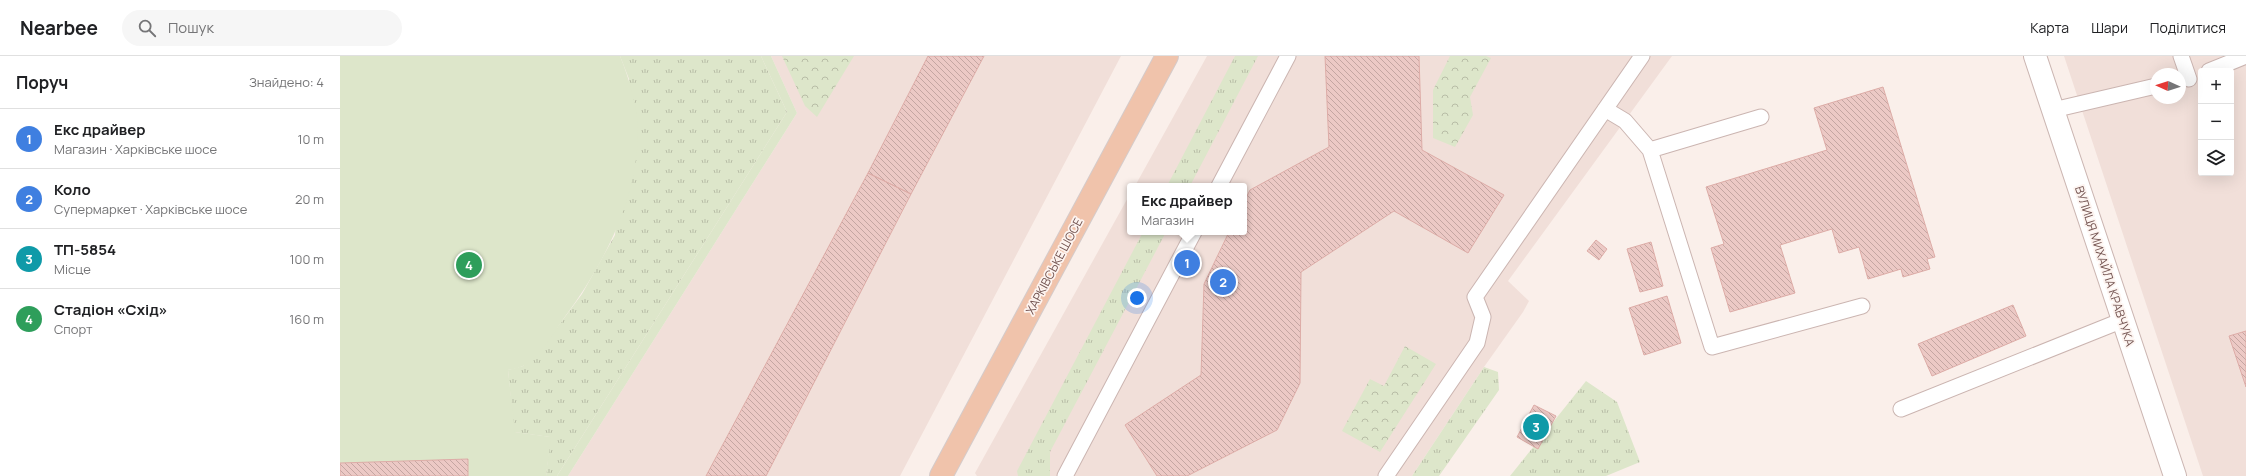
<!DOCTYPE html>
<html lang="uk">
<meta charset="utf-8">
<style>
:root{--surface:#fff;--page:#f6f6f6;--text:#202124;--muted:#757577;--line:#e0e0e0;--accent:#d45f66}
body{margin:0;font-family:Manrope,sans-serif;background:var(--page);color:var(--text)}
.controls{position:absolute;right:12px;top:12px;display:grid;overflow:hidden;border-radius:4px;box-shadow:0 4px 16px #0002}
.controls button{width:36px;height:36px;display:grid;place-items:center;padding:0;border:0;border-bottom:1px solid var(--line);background:var(--surface);color:var(--text);font:20px sans-serif}
.compass{position:absolute;left:1810px;top:12px;width:36px;height:36px;border-radius:50%;background:var(--surface);box-shadow:0 4px 16px #0002;rotate:273deg}
.you{position:absolute;left:797px;top:242px;width:14px;height:14px;margin:-10px;border:3px solid #fff;border-radius:50%;background:#1a73e8;box-shadow:0 0 0 6px #1a73e833}
.badge{display:grid;place-items:center;width:26px;height:26px;border-radius:50%;background:var(--accent);color:#fff;font-size:13px;font-weight:700}
.pin{position:absolute;translate:-50% -50%;border:2px solid #fff;box-shadow:0 1px 4px #0006}
.popup{position:absolute;left:787px;top:127px;width:120px;height:52px;box-sizing:border-box;display:grid;place-content:center;border-radius:4px;background:var(--surface);filter:drop-shadow(0 1px 3px #0005);font-size:13px;white-space:nowrap;color:var(--muted)}
.popup b{font-size:15px;color:var(--text)}
.popup::after{content:'';position:absolute;left:50%;top:100%;margin-left:-8px;border:8px solid transparent;border-top-color:var(--surface)}
.list{margin:0;padding:0;list-style:none}
h2{display:flex;justify-content:space-between;align-items:center;height:52px;margin:0;padding:0 16px;font-size:17px}
h2 small{font-size:13px;font-weight:400;color:var(--muted)}
.list li{display:grid;grid-template-columns:26px 1fr auto;gap:12px;align-items:center;box-sizing:border-box;height:60px;padding:0 16px;border-top:1px solid var(--line)}
.list b{display:block;font-size:15px;white-space:nowrap}
.list p{margin:0;font-size:13px;white-space:nowrap;color:var(--muted)}
.list em{font-size:13px;font-style:normal;color:var(--muted)}
.icon{flex:none;width:22px;height:22px;fill:none;stroke:currentColor;stroke-width:2;stroke-linecap:round;stroke-linejoin:round}
.map{position:relative;flex:none;width:1906px;height:420px;overflow:hidden}
header{display:flex;align-items:center;gap:24px;box-sizing:border-box;height:56px;padding:0 20px;background:var(--surface);border-bottom:1px solid var(--line)}
header strong{font-size:19px}
nav{display:flex;gap:22px;margin-inline-start:auto;font-size:14px}
.search{width:280px;height:36px;background:var(--page);display:flex;align-items:center;gap:10px;box-sizing:border-box;padding:0 14px;border-radius:22px;color:var(--muted);font-size:15px}
main{display:flex}
aside{flex:1;background:var(--surface)}
.map>svg:first-child{display:block}
</style>
<header>
<strong>Nearbee</strong>
<div class="search"><svg class="icon" aria-label="search" viewBox="0 0 24 24"><circle cx="10" cy="10" r="6"/><path d="M15 15l6 6"/></svg>Пошук</div>
<nav><a>Карта</a><a>Шари</a><a>Поділитися</a></nav>
</header>
<main>
<aside>
<h2>Поруч<small>Знайдено: 4</small></h2>
<ul class="list">
<li><span class="badge" style="background:#3f7fe0">1</span><div><b>Екс драйвер</b><p>Магазин · Харківське шосе</p></div><em>10 m</em></li>
<li><span class="badge" style="background:#3f7fe0">2</span><div><b>Коло</b><p>Супермаркет · Харківське шосе</p></div><em>20 m</em></li>
<li><span class="badge" style="background:#0f9aa8">3</span><div><b>ТП-5854</b><p>Місце</p></div><em>100 m</em></li>
<li><span class="badge" style="background:#2e9e5b">4</span><div><b>Стадіон «Схід»</b><p>Спорт</p></div><em>160 m</em></li>
</ul>
</aside>
<div class="map">
<svg width="1906" height="420" viewBox="0 0 1906 420">
<defs>
<pattern id="grass-tufts" width="24" height="20" patternUnits="userSpaceOnUse"><rect width="24" height="20" fill="#dde6ca"/><path d="M3 7l-1-3M5 7V3M7 7l1-3M15 17l-1-3M17 17v-4M19 17l1-3" fill="none" stroke="#b8bda6"/></pattern>
<pattern id="forest-crowns" width="20" height="18" patternUnits="userSpaceOnUse"><rect width="20" height="18" fill="#dde6ca"/><path d="M2 6a3 3 0 1 1 6 0M12 15a3 3 0 1 1 6 0" fill="none" stroke="#b8bda6"/></pattern>
<pattern id="building-back-hatch" width="6" height="6" patternUnits="userSpaceOnUse"><rect width="6" height="6" fill="#ecc9c5"/><path d="M-1 5l2 2M0 0l6 6M5-1l2 2" fill="none" stroke="#c4a6a2"/></pattern>
</defs>
<rect width="100%" height="100%" fill="#faefea"/>
<path fill="#f1dfd9" fill-rule="evenodd" d="M 431,0 L 781,0 L 560,420 L 228,420 L 457,57 Z
M 867,0 L 1332,0 L 1168,225 L 1189,245 L 1183,256 L 1144,311 L 1072,420 L 637,420 L 635,417 L 790,138 L 790,176 L 904,176 L 904,130 L 795,130 Z
M 1724,0 L 1906,0 L 1906,420 L 1863,420 ZM 1861,15 L 1891,15 L 1891,117 L 1861,117 ZM 1816,18 L 1840,18 L 1840,42 L 1816,42 Z"/>
<path fill="url(#grass-tufts)" d="M 280,0 L 421,0 L 447,56 L 217,420 L 206,420 L 210,381 L 174,376 L 168,314 L 183,310 L 201,293 L 242,238 L 275,179 L 289,23 Z
M 895,0 L 918,0 L 850,130 L 827,130 Z
M 803,176 L 826,176 L 710,396 L 710,420 L 678,420 L 677,415 Z
M 1144,311 L 1158,316 L 1159,334 L 1099,420 L 1072,420 Z
M 1246,325 L 1277,346 L 1300,406 L 1266,420 L 1170,420 Z"/>
<path fill="url(#forest-crowns)" d="M 442,0 L 514,0 L 477,61 L 465,50 Z
M 1110,0 L 1146,0 L 1151,2 L 1130,41 L 1133,59 L 1115,91 L 1093,82 L 1093,34 Z
M 1065,290 L 1096,308 L 1040,396 L 1002,375 L 1030,323 L 1044,330 Z"/>
<path fill="#dde6ca" d="M 0,0 L 280,0 C 289,22 298,52 298,76 C 297,145 264,208 224,262 C 213,278 200,301 183,310 C 179,312 173,313 168,314 L 175,376 L 211,381 L 206,420 L 0,420 Z
M 421,0 L 431,0 L 457,57 L 228,420 L 217,420 L 447,56 Z"/>
<path fill="url(#building-back-hatch)" stroke="#ddaca7" d="M 588,0 L 644,0 L 571,138 L 528,117 Z
M 985,0 L 1079,0 L 1082,94 L 1164,139 L 1128,197 L 1054,155 L 961,216 L 960,327 L 937,374 L 847,420 L 817,420 L 785,369 L 861,319 L 864,228 L 889,176 L 904,176 L 904,146 L 910,134 L 989,91 Z
M 1543,31 L 1595,201 L 1587,203 L 1590,213 L 1563,221 L 1561,213 L 1528,223 L 1519,191 L 1499,197 L 1492,173 L 1440,189 L 1455,237 L 1390,256 L 1371,192 L 1384,188 L 1366,131 L 1487,94 L 1474,52 Z
M 528,117 L 571,138 L 426,420 L 366,420 Z
M 1256,184 L 1267,193 L 1259,204 L 1247,195 Z
M 1311,186 L 1323,230 L 1300,236 L 1287,193 Z
M 1327,240 L 1341,287 L 1304,299 L 1289,252 Z
M 1673,249 L 1686,280 L 1592,320 L 1578,288 Z
M 1906,275 L 1906,331 L 1889,280 Z
M 1194,349 L 1216,360 L 1198,393 L 1177,381 Z
M 128,403 L 128,420 L 0,420 L 0,407 Z"/>
<g fill="none" stroke-linecap="round" stroke-linejoin="round">
<defs>
<path id="service" d="M 1841,0 L 1849,23
M 1869,15 L 1906,0
M 1265,53 L 1285,65 L 1310,94 L 1372,291 L 1522,250
M 1713,54 L 1816,30
M 1310,94 L 1421,61
M 879,130 L 948,0
M 1561,353 L 1783,264
M 725,420 L 854,176
M 1046,420 L 1137,287 L 1143,261 L 1135,241 L 1302,0"/>
<path id="minor" d="M 1695,0 L 1835,420"/>
<path id="primary" d="M 601,420 L 827,0"/>
</defs>
<use href="#service" stroke="#cbb5b1" stroke-width="17"/>
<use href="#minor" stroke="#cbb5b1" stroke-width="24"/>
<use href="#primary" stroke="#d5cbca" stroke-width="24"/>
<use href="#service" stroke="#fff" stroke-width="15"/>
<use href="#minor" stroke="#fff" stroke-width="22"/>
<use href="#primary" stroke="#f0c3ab" stroke-width="22"/>
</g>
<g text-anchor="middle" dominant-baseline="central" stroke-width="3.5" stroke-linejoin="round" paint-order="stroke">
<g font-size="12" fill="#725350" stroke="#fdf4f0">
<text transform="translate(714 210) rotate(-62)">ХАРКІВСЬКЕ ШОСЕ</text>
<text transform="translate(1765 210) rotate(72)">ВУЛИЦЯ МИХАЙЛА КРАВЧУКА</text>
</g>
</g>
</svg>
<div class="controls">
<button>+</button>
<button>−</button>
<button><svg class="icon" aria-label="layers" viewBox="0 0 24 24"><path d="M12 4l9 5-9 5-9-5zM3 14l9 5 9-5"/></svg></button>
</div>
<svg class="compass" viewBox="-18 -18 36 36"><path d="M0-13l5 13h-10z" fill="#e53935"/><path d="M0 13l5-13h-10z" fill="#757577"/></svg>
<div class="you"></div>
<div class="pin badge" style="left:847px;top:207px;background:#3f7fe0">1</div>
<div class="popup"><b>Екс драйвер</b>Магазин</div>
<div class="pin badge" style="left:883px;top:226px;background:#3f7fe0">2</div>
<div class="pin badge" style="left:1196px;top:371px;background:#0f9aa8">3</div>
<div class="pin badge" style="left:129px;top:209px;background:#2e9e5b">4</div>
</div>
</main>
